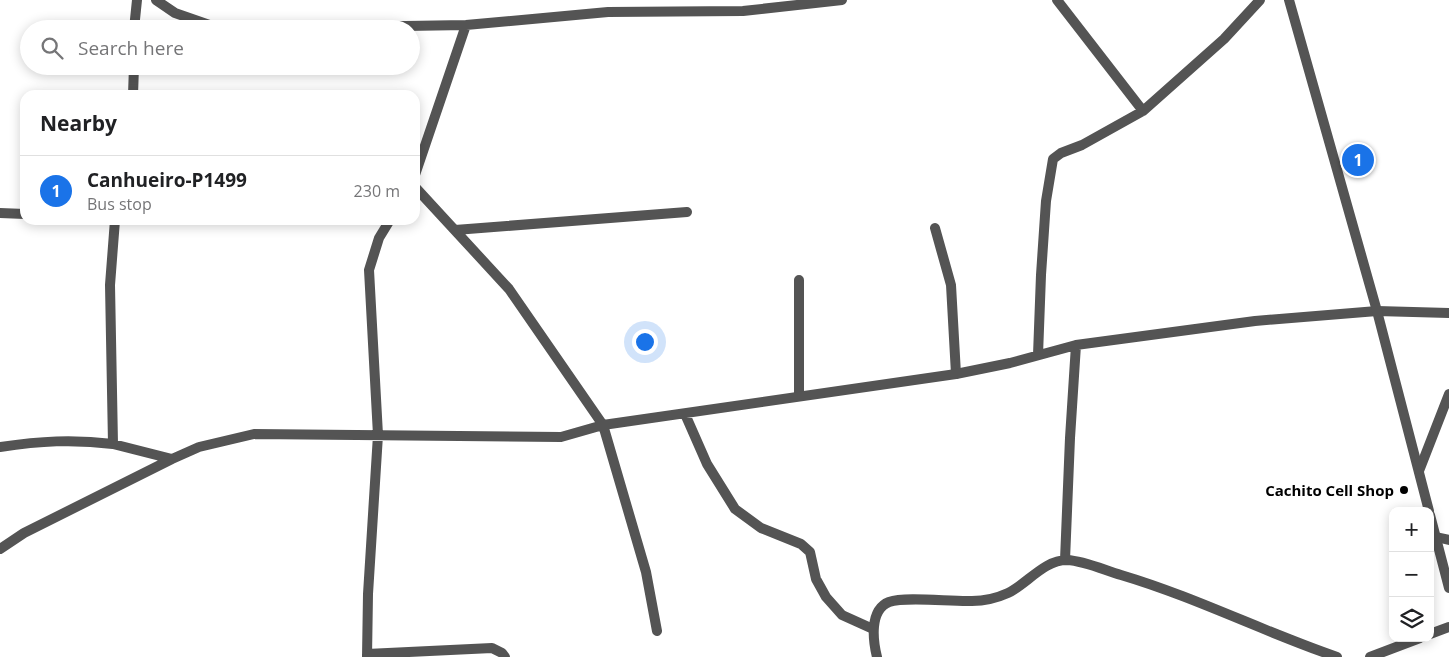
<!DOCTYPE html>
<meta charset="utf-8">
<style>
:root{--surface:#fff;--page:#f6f6f6;--text:#202124;--muted:#757577;--line:#e0e0e0;--accent:#1a73e8}
body{margin:0;font-family:"Open Sans",sans-serif;background:var(--page);color:var(--text)}
.controls{position:absolute;right:15px;bottom:15px;display:grid;overflow:hidden;border-radius:10px;box-shadow:0 2px 12px #0003}
.controls button{width:45px;height:45px;display:grid;place-items:center;padding:0;border:0;border-bottom:1px solid var(--line);background:var(--surface);color:var(--text);font:25px sans-serif}
.you{position:absolute;left:644px;top:341px;width:18px;height:18px;margin:-12px;border:4px solid #fff;border-radius:50%;background:#1a73e8;box-shadow:0 0 0 8px #1a73e833}
.badge{display:grid;place-items:center;width:32px;height:32px;border-radius:50%;background:var(--accent);color:#fff;font-size:16px;font-weight:700}
.pin{position:absolute;translate:-50% -50%;border:2px solid #fff;box-shadow:0 1px 5px #0006}
.list{margin:0;padding:0;list-style:none}
h2{display:flex;justify-content:space-between;align-items:center;height:65px;margin:0;padding:0 20px;font-size:21px}
h2 small{font-size:16px;font-weight:400;color:var(--muted)}
.list li{display:grid;grid-template-columns:32px 1fr auto;gap:15px;align-items:center;box-sizing:border-box;height:70px;padding:0 20px;border-top:1px solid var(--line)}
.list b{display:block;font-size:19px;white-space:nowrap}
.list p{margin:0;font-size:16px;white-space:nowrap;color:var(--muted)}
.list em{font-size:16px;font-style:normal;color:var(--muted)}
.icon{flex:none;width:28px;height:28px;fill:none;stroke:currentColor;stroke-width:2;stroke-linecap:round;stroke-linejoin:round}
.map{position:relative;flex:none;width:1449px;height:657px;overflow:hidden}
.search{position:absolute;background:var(--surface);box-shadow:0 2px 12px #0003;left:20px;top:20px;width:400px;height:55px;display:flex;align-items:center;gap:12px;box-sizing:border-box;padding:0 18px;border-radius:28px;color:var(--muted);font-size:19px}
.panel{position:absolute;background:var(--surface);box-shadow:0 2px 12px #0003;left:20px;top:90px;width:400px;height:135px;border-radius:15px}
.map>svg:first-child{display:block}
</style>
<div class="map">
<svg width="1449" height="657" viewBox="0 0 1449 657">
<rect width="100%" height="100%" fill="#fff"/>
<g fill="none" stroke-linecap="round" stroke-linejoin="round">
<path stroke="#545454" stroke-width="10" d="M 935,228 L 951,285 L 956,374
M 799,280 L 799,396"/>
<path stroke="#545454" stroke-width="10" d="M 156,0 L 175,13 L 221,29
M 1057,0 L 1143,111
M 134,29 L 137,0
M 224,29 L 466,25 L 608,12 L 743,11 L 842,0
M 133,95 L 134,66
M 415,175 L 466,25
M 415,187 L 509,289 L 603,425 L 646,572 L 657,631
M 0,213 L 25,214
M 115,220 L 110,285 L 113,444 L 172,459
M 455,230 L 687,212
M 1038,355 L 1041,275 L 1046,201 L 1053,159 L 1061,153 L 1082,145 L 1143,111 L 1224,39 L 1260,0
M 685,414 L 707,464 L 735,509 L 761,528 L 801,544 L 810,552 L 816,579 L 826,597 L 842,615 L 873,629
M 0,447 C 40,441 73,439 113,444
M 1419,471 L 1449,394
M 1436,537 L 1449,540
M 0,549 L 24,533 L 172,459 L 199,447 L 254,434 L 561,437 L 603,425 L 956,374 L 1010,363 L 1076,345 L 1255,321 L 1377,311 L 1449,313
M 1065,560 L 1070,438 L 1076,345
M 1430,634 L 1449,627
M 367,654 L 492,648 L 502,653 L 505,657
M 367,657 L 368,594 L 378,435 L 369,270 L 379,238 L 390,220
M 877,657 C 873,641 869,610 889,602 C 906,596 951,602 972,601 C 984,601 997,598 1008,593 C 1027,584 1044,560 1067,560 C 1085,561 1104,570 1121,575 C 1195,597 1264,632 1337,657
M 1370,657 L 1420,638"/>
<path stroke="#545454" stroke-width="10" d="M 1289,0 L 1377,311 L 1429,511
M 1430,515 L 1449,588"/>
</g>
<circle fill="#000" stroke="#fff" stroke-width="2" cx="1404" cy="490" r="5"/>
<g text-anchor="middle" dominant-baseline="central" stroke-width="4" stroke-linejoin="round" paint-order="stroke">
<g font-size="15" font-weight="bold" fill="#000" stroke="#fff" text-anchor="end">
<text x="1394" y="490">Cachito Cell Shop</text>
</g>
</g>
</svg>
<div class="controls">
<button>+</button>
<button>−</button>
<button><svg class="icon" aria-label="layers" viewBox="0 0 24 24"><path d="M12 4l9 5-9 5-9-5zM3 14l9 5 9-5"/></svg></button>
</div>
<div class="you"></div>
<div class="pin badge" style="left:1358px;top:160px">1</div>
<div class="search"><svg class="icon" aria-label="search" viewBox="0 0 24 24"><circle cx="10" cy="10" r="6"/><path d="M15 15l6 6"/></svg>Search here</div>
<section class="panel">
<h2>Nearby<small></small></h2>
<ul class="list">
<li><span class="badge">1</span><div><b>Canhueiro-P1499</b><p>Bus stop</p></div><em>230 m</em></li>
</ul>
</section>
</div>
